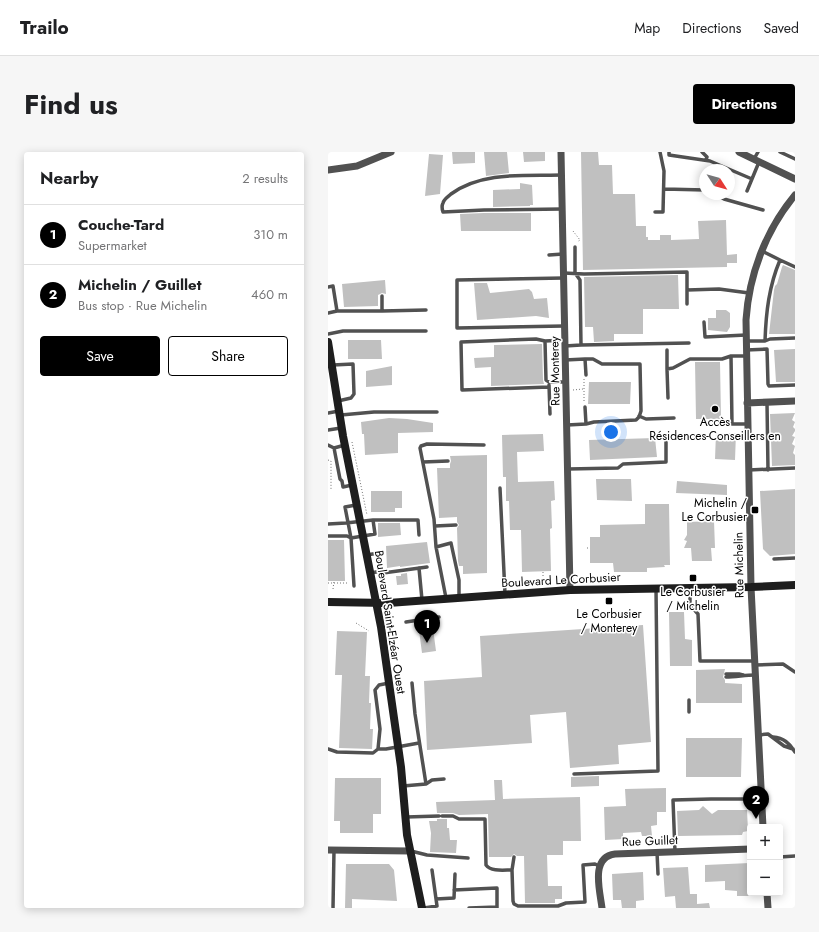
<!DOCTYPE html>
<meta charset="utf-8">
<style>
:root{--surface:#fff;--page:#f6f6f6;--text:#202124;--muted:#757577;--line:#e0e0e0;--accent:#000}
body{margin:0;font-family:Jost,sans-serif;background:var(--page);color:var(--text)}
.controls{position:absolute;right:12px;bottom:12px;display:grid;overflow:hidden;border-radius:4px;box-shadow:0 2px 10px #0003}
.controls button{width:36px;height:36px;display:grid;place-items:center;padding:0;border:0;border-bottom:1px solid var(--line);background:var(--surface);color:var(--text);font:20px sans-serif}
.compass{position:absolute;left:371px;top:12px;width:36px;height:36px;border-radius:50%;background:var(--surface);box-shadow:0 2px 10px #0003;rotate:126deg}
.you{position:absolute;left:283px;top:280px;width:14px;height:14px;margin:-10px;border:3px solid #fff;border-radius:50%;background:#1a73e8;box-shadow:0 0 0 6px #1a73e833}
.badge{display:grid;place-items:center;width:26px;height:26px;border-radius:50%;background:var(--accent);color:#fff;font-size:13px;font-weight:700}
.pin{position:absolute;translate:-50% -33px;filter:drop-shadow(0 1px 2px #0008)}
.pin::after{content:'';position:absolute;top:21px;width:14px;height:12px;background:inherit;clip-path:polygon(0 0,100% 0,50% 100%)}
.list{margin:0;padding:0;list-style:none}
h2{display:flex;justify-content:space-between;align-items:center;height:52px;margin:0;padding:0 16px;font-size:17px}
h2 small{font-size:13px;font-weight:400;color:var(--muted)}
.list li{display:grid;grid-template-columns:26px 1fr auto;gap:12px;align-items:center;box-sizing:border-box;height:60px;padding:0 16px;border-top:1px solid var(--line)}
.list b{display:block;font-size:15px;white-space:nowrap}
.list p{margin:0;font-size:13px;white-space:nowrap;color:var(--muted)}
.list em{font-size:13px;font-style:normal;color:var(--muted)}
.actions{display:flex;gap:8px;padding:12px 16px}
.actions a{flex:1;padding:9px 0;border:1px solid var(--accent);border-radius:4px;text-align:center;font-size:14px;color:var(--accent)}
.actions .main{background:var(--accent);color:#fff}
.map{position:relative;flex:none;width:467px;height:756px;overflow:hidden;border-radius:4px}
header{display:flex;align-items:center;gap:24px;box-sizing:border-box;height:56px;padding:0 20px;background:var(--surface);border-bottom:1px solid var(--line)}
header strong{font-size:19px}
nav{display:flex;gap:22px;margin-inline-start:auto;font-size:14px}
.intro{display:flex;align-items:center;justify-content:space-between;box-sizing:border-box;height:96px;padding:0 24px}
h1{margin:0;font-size:28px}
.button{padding:10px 18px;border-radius:4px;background:var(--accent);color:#fff;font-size:14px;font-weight:700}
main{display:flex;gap:24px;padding:0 24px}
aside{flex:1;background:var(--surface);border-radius:4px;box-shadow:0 2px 10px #0003}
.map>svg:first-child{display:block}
</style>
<header>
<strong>Trailo</strong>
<nav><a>Map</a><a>Directions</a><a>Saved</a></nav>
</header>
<div class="intro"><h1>Find us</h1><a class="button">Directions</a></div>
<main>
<aside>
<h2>Nearby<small>2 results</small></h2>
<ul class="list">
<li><span class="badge">1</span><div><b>Couche-Tard</b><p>Supermarket</p></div><em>310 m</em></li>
<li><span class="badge">2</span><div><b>Michelin / Guillet</b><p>Bus stop · Rue Michelin</p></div><em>460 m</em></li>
</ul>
<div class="actions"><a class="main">Save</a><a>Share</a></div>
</aside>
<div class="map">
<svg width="467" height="756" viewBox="0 0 467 756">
<rect width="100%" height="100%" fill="#fff"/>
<path fill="#c0c0c0" d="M 124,0 L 147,0 L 147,11 L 125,12 Z
M 156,0 L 179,0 L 181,21 L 158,24 Z
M 195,0 L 217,0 L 217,9 L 196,10 Z
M 253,0 L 270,0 L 271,13 L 284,13 L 285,42 L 307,42 L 308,74 L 318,74 L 318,85 L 320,85 L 320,88 L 332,88 L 332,83 L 343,83 L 343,88 L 371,87 L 370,69 L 398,68 L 399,103 L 409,102 L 409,111 L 399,111 L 399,115 L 255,118 Z
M 101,2 L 115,3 L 112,42 L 97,44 Z
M 192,31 L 204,33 L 205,53 L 202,53 L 202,54 L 165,55 L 165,38 L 192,37 Z
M 156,61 L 203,61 L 203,79 L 133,79 L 132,62 Z
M 455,113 L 467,118 L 467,182 L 441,182 L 446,138 L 447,134 L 449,132 L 454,115 Z
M 350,123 L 351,157 L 315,157 L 315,182 L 286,182 L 286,189 L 266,190 L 265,175 L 257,175 L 256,125 Z
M 57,128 L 58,142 L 54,141 L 50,143 L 50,154 L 16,155 L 14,132 Z
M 146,131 L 159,131 L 162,141 L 201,137 L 204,140 L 206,147 L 219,146 L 221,166 L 208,164 L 149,168 Z
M 388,158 L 398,158 L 402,161 L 402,175 L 399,180 L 380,178 L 380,166 L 388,166 Z
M 20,188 L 53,188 L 54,207 L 20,207 Z
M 214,192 L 215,228 L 216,232 L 163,234 L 163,215 L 147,216 L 146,206 L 166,205 L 166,193 Z
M 467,197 L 467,230 L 448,230 L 446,198 Z
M 367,210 L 392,210 L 393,267 L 368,267 Z
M 64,214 L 64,233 L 38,235 L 38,219 Z
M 261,230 L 303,230 L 302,252 L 260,252 Z
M 467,261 L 464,268 L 467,270 L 465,275 L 467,277 L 467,279 L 464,284 L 467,285 L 464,292 L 467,294 L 465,301 L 467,303 L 467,313 L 444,314 L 442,262 Z
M 61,266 L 79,267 L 105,271 L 105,280 L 70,281 L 70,301 L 37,303 L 36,282 L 34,282 L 33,270 Z
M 388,281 L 408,281 L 407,308 L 387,307 Z
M 215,282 L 216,299 L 189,300 L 190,330 L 226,329 L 227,348 L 223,349 L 224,376 L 222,377 L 223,419 L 194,420 L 193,378 L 182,378 L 181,349 L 178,349 L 178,325 L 175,325 L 174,283 Z
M 327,286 L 329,305 L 262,308 L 261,288 Z
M 159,303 L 159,421 L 135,422 L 135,414 L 131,414 L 130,409 L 129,376 L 131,373 L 129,370 L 129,365 L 111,366 L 109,316 L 122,316 L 122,312 L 123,309 L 122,304 Z
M 268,327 L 303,327 L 304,349 L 269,348 Z
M 349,329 L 399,333 L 399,343 L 348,341 Z
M 467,337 L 467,402 L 442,404 L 435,397 L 432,339 Z
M 43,339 L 74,339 L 74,356 L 67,356 L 67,360 L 43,360 Z
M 317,352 L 341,352 L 342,413 L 336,413 L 337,415 L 319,416 L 319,420 L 286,420 L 285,411 L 262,411 L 262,385 L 272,385 L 272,373 L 317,372 Z
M 386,369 L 387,396 L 383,396 L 384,409 L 364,409 L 363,396 L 356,396 L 359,389 L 356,388 L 359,383 L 359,370 Z
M 50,371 L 72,371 L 73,383 L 50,385 Z
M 0,388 L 16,388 L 17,429 L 0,429 Z
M 99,390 L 102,411 L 72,415 L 72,414 L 59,416 L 58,394 Z
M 79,421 L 80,432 L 69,433 L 68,424 L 73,424 L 73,422 Z
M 341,460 L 356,460 L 357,487 L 364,488 L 364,514 L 342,514 Z
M 104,469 L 108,499 L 94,501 L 90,471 Z
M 315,473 L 323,590 L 290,593 L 291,612 L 242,616 L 238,560 L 202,563 L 204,591 L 99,598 L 96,529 L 154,525 L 152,484 Z
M 9,479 L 39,480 L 37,524 L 42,524 L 41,551 L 43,551 L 42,577 L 45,577 L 44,597 L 11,596 L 14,523 L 7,523 Z
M 397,517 L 395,525 L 397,528 L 397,531 L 414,532 L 414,551 L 368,551 L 368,518 Z
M 358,586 L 414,586 L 413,625 L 358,625 Z
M 271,624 L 271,634 L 243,635 L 243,625 Z
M 7,626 L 53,626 L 53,662 L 45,662 L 45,681 L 12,681 L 12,669 L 6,669 Z
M 166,628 L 174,628 L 175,647 L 252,645 L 253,689 L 235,689 L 235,703 L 219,703 L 220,734 L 234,734 L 234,747 L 227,747 L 227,751 L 197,751 L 196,704 L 189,704 L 186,702 L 183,705 L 161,705 L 160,662 L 131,663 L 125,661 L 109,661 L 108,650 L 167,648 Z
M 338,636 L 338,660 L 329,660 L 329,673 L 323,674 L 324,684 L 314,684 L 313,680 L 295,681 L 295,687 L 277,688 L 276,655 L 298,654 L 297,637 Z
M 375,654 L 384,662 L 390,658 L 419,658 L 420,679 L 415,680 L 414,683 L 350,684 L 349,659 L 371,658 Z
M 109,667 L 119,667 L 119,676 L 121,676 L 122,688 L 129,688 L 128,701 L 102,700 L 103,681 L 101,669 L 109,669 Z
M 422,711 L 422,744 L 409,744 L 409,739 L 397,738 L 397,729 L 377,730 L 377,713 Z
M 18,712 L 61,712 L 66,718 L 69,749 L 24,747 L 24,756 L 17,756 Z
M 360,715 L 362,742 L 369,742 L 369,752 L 381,751 L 382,756 L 348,756 L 347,744 L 337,745 L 335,716 Z
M 315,720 L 316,748 L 308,749 L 308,756 L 294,756 L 293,748 L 285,748 L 284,722 Z"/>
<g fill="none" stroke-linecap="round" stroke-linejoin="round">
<path stroke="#737373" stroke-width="1" stroke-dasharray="1 2" stroke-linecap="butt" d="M 245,79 L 252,88 L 249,90
M 256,227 L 256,250
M 245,238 L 255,237
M 24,290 L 39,363
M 0,308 L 3,309 L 3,338
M 259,396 L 262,396
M 215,420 L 215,430
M 0,431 L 21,431
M 5,437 L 6,429
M 28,471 L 41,479"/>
<path stroke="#515151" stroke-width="3.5" d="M 341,0 L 341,3 L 382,9 L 424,27
M 374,0 L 379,5 L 378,8
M 452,0 L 467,7
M 426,7 L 430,0
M 234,23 C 198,24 154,19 123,42 C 120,45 116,47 115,51 C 114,53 114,57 115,60 L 156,58 L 234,57
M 336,37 L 377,38
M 419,39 L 431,10
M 387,42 L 396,47 L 435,58
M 327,60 L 335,60 L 336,19 L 332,0
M 221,103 L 235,102
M 452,108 L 467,115
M 236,121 L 256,122 L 359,120 L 359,152
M 236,126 L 129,128 L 129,176 L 236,174
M 0,135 L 5,134 L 9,159 L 0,161
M 359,138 L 391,137 L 421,141
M 9,159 L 54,159 L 54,144
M 54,159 L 98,158
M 376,170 L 377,185 L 418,183
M 0,182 L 15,179 L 98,179
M 237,188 L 217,189 L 218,228 L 221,230 L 238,230
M 217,189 L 208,187 L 133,190 L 134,238 L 221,235
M 418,189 L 437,189 C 438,160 441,134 452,108 L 434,99
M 437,189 L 442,187 L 467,186
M 253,193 L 361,191
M 237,194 L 253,193 L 252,128 L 247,121 L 247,95
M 339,198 L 339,217
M 418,198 L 439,197 L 440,232 L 441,234 L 467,233
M 418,204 L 403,204 L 404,272 L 419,272
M 257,207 L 265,207 L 274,212 L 312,212 L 313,259 L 311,265 L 308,268 L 266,270 L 258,272
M 237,208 L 257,207 L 258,223
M 5,213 L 25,212 L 26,242 L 23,246 L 10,249
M 221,233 L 222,262
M 340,246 L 339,217 L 345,216 L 362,207 L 394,207 L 403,204
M 439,251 L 440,318
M 0,261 L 11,259
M 13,263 L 46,260 L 109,260
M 311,264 L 318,267 L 346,266
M 239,273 L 258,272 L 257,255
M 0,278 L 13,276
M 0,293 L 6,296
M 17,293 L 6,296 L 12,327 L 14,329 L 15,335 L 24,333
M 95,310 L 120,309
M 240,317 L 290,316 L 295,312 L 338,310 L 338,283
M 421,318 L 467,316
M 172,336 L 177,442
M 45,368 L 90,368 L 91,383
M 0,372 L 18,371 L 45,368 L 47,382 L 23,386 L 26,434
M 107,374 L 128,373
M 0,384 L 19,384 L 23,386
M 23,386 L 17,355 L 28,353
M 108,395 L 106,367 L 92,296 L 93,294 L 99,292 L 156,293
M 39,403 L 50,401 L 53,419 L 43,421
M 446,407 L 467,406
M 91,416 L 94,448
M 53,419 L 55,421 L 99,415
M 362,437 L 362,453 L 370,462 L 372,509 L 426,509
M 118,446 L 108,395 L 123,391 L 131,428 L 131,446
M 78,470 L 111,465
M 427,513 L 455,512 L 467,520
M 398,522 L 411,522 L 415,523
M 398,525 C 408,525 417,523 427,523
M 61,531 L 51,533 L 47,538 L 52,577 L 50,597 L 58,597 L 91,591
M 361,548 L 361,560
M 430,583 L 440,582 L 456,594 L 465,597
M 445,585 C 456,586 461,591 467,600
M 0,597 L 9,600 L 45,601 L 50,597
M 246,622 L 330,619 L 328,436
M 98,632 L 104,628 L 116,627
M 75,634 L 98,632 L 87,562 L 84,531
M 114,664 L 125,664 L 131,667 L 157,667 L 158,713 C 163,720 176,718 184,718 L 185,749 L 186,752 L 190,754 L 230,754 L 238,751 L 257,750 L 255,713 L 267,712 L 271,714
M 78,665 L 111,664
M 83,699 L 99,703 L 140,706
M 329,700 L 330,722
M 347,700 L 345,648 L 383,647 L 434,647
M 452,705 L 467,704
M 184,718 L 186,705
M 126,738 L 169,736 L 169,756
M 108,747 L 126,746 L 127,722
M 5,756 L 6,698
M 96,756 L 109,754 L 104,718
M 141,756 L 169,755"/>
<path stroke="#515151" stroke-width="7" d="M 233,0 L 242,438
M 411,0 L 467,27
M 0,18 L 29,14 L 63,0
M 419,251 L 467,249
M 435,675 L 423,435 L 418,168 C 421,122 438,78 467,43
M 0,698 L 82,699
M 439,741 L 440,756
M 274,756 C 272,739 262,705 287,702 L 422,697"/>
<path stroke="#1e1e1e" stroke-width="8" d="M 0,190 L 15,284 L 53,475 L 73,615 L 79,683 L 94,756
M 0,450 L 60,451 L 242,438 L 423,435 L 467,433"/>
</g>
<g fill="#000" stroke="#fff" stroke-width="1.5">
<circle cx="387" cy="257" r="4"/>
<rect x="423" y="354" width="8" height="8" rx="2"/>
<rect x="361" y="422" width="8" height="8" rx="2"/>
<rect x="277" y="445" width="8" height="8" rx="2"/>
</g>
<g text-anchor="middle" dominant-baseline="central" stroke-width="3" stroke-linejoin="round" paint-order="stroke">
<g font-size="12" fill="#000" stroke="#fff">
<text transform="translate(227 219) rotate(-91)">Rue Monterey</text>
<text transform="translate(411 413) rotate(-91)">Rue Michelin</text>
<text transform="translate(233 428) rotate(-3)">Boulevard Le Corbusier</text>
<text transform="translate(62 470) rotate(81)">Boulevard Saint-Elzéar Ouest</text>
<text transform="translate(322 689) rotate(-2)">Rue Guillet</text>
</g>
<g font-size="12" fill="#000" stroke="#fff">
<text x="387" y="270">Accès<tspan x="387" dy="14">Résidences-Conseillers en</tspan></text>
<text x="419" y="351" text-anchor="end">Michelin /<tspan x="419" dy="14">Le Corbusier</tspan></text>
<text x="365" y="440">Le Corbusier<tspan x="365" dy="14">/ Michelin</tspan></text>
<text x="281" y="462">Le Corbusier<tspan x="281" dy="14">/ Monterey</tspan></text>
</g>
</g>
</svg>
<div class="controls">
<button>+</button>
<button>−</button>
</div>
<svg class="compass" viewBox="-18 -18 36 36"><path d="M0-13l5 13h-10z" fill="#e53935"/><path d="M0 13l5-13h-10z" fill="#757577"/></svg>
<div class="you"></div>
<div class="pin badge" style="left:99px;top:491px">1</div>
<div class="pin badge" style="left:428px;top:667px">2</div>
</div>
</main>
